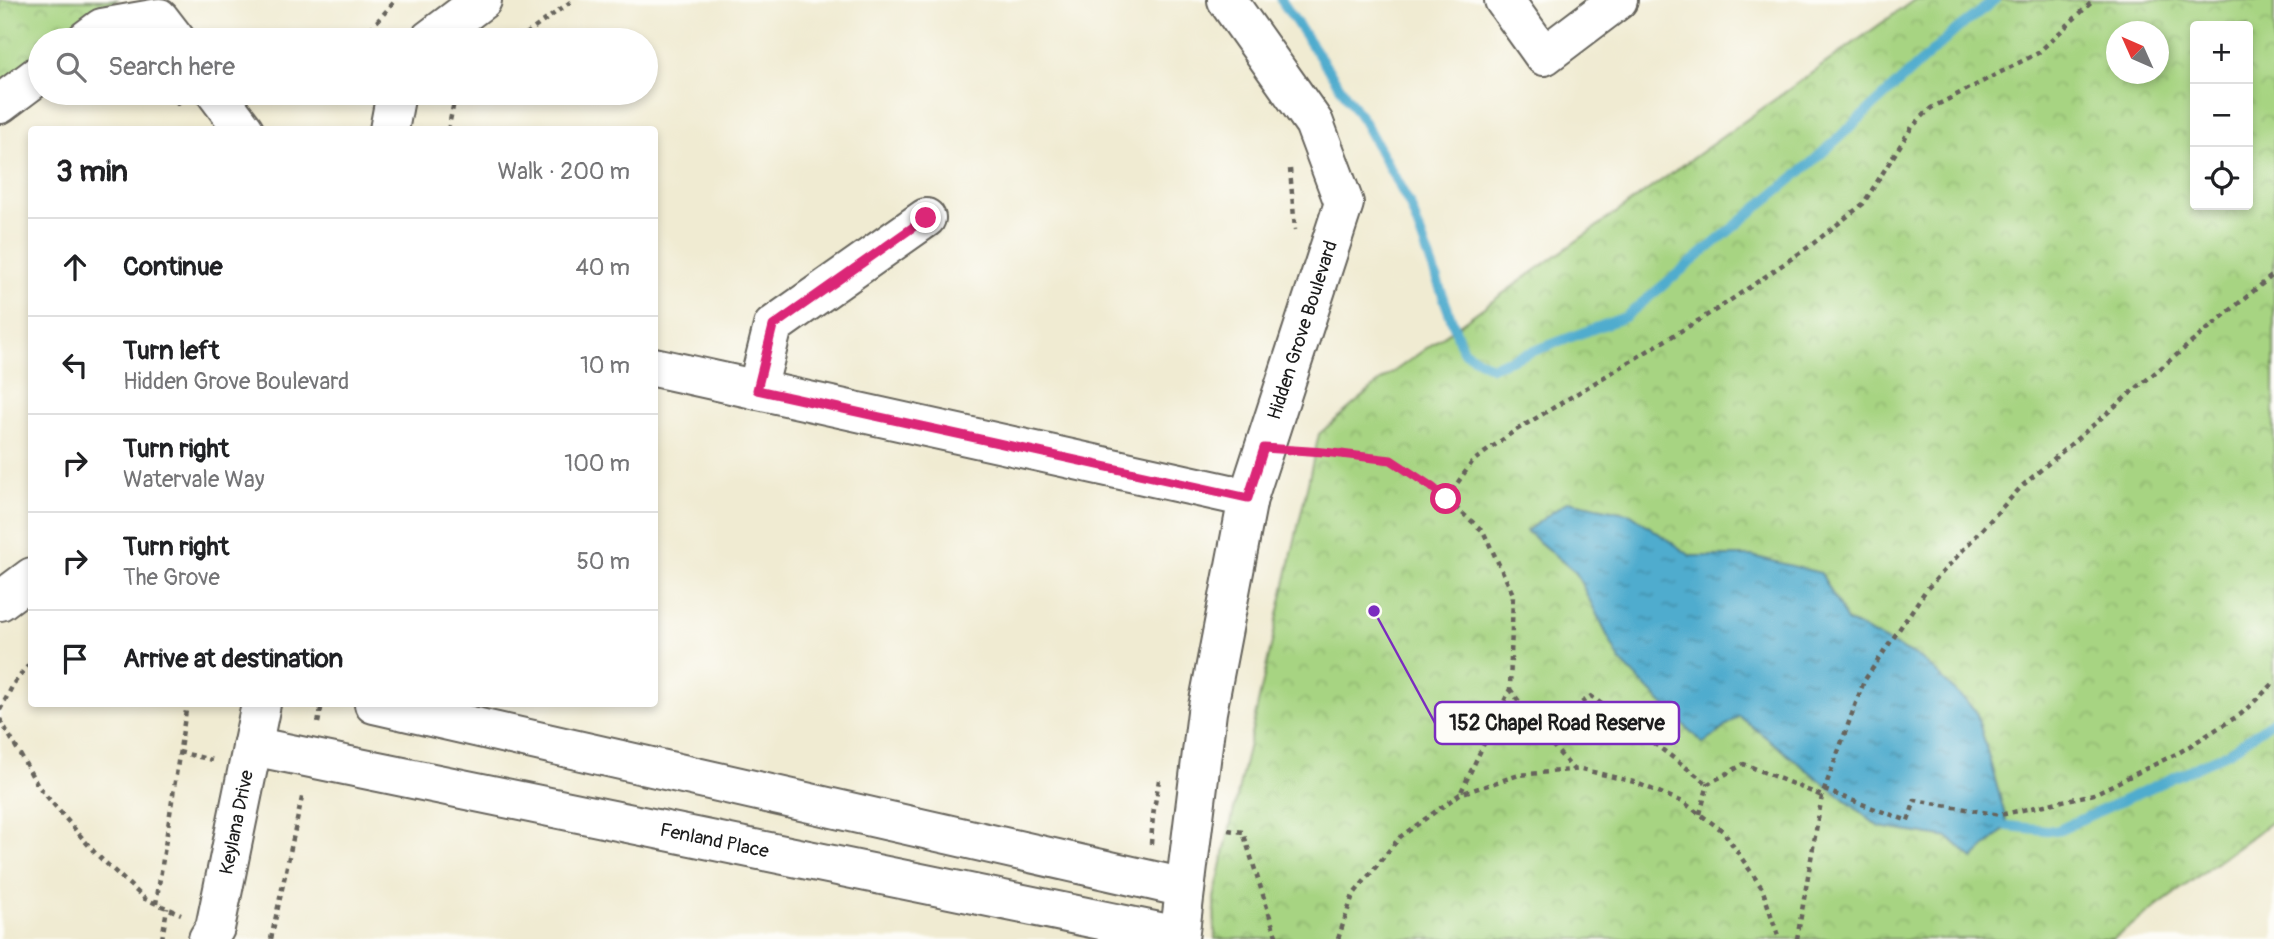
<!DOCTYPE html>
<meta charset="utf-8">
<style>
:root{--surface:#fff;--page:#f6f6f6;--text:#202124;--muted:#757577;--line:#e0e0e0}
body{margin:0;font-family:Pangolin,sans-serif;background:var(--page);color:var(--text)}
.controls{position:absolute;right:21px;top:21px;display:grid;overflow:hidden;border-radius:7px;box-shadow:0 4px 10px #0003}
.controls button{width:63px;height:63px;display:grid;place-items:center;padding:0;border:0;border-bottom:2px solid var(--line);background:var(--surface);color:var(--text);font:35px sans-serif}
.compass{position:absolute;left:2106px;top:21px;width:63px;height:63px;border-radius:50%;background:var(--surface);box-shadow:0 4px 10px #0003;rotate:315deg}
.stop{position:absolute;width:21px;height:21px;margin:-16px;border:5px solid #db2777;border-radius:50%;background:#fff}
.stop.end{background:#db2777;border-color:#fff;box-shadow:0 2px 7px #0008}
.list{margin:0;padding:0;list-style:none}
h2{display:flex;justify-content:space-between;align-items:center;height:91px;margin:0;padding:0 28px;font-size:30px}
h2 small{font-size:23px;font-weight:400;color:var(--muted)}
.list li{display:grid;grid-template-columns:46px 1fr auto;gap:21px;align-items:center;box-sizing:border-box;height:98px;padding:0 28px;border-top:2px solid var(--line)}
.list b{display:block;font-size:26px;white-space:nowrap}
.list p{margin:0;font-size:23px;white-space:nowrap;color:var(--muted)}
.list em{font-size:23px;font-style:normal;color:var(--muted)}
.icon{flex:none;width:38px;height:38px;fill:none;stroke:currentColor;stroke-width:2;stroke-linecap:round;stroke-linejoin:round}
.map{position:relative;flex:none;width:2274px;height:939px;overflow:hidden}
.search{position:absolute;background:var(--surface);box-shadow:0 4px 10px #0003;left:28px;top:28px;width:630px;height:77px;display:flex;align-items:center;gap:18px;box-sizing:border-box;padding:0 24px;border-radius:38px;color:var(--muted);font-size:26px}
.panel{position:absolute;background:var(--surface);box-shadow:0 4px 10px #0003;left:28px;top:126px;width:630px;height:581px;border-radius:7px}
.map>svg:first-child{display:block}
</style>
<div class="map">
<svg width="2274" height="939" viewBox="0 0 2274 939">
<defs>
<pattern id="park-crowns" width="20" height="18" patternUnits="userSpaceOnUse" patternTransform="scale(1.75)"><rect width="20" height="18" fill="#a7d482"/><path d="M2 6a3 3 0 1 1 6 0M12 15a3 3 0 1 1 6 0" fill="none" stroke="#8fb570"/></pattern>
<pattern id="water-ripples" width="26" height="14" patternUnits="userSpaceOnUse" patternTransform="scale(1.75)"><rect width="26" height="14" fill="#4facce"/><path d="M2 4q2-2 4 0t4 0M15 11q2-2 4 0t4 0" fill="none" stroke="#418ba6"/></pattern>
</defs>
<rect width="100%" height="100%" fill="#fdfcf7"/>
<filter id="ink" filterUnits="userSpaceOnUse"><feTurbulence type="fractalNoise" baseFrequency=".0143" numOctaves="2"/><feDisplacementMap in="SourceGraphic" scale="14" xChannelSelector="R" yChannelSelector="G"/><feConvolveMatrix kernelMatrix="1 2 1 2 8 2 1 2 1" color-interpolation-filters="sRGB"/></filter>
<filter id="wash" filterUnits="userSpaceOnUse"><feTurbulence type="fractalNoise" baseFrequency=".00686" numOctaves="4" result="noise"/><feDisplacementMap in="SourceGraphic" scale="28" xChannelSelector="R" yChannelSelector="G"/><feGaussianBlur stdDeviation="1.57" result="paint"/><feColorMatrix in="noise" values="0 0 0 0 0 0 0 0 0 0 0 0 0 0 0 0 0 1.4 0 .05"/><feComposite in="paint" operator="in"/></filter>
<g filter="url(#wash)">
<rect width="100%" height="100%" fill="#f0ebd2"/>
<path fill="url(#park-crowns)" stroke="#62784f" stroke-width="2" fill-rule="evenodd" d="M 0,0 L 117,0 L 64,40 L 40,40 L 40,58 L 0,89 Z
M 1914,0 L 2274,0 L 2274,820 L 2113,939 L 1215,939 L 1214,898 L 1319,434 L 1382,380 ZM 2195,26 L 2248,26 L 2248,205 L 2195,205 ZM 2116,32 L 2158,32 L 2158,74 L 2116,74 Z"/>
<path fill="url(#water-ripples)" stroke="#366475" stroke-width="2" d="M 1568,501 L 1631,514 L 1691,556 L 1752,556 L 1821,573 L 1847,621 L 1922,659 L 1976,711 L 2008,826 L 1973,859 L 1949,838 L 1879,827 L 1739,716 L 1703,744 L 1620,661 L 1576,573 L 1526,531 Z"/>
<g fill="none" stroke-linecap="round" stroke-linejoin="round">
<path stroke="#4facce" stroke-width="10" d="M 1281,0 L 1364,122 L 1410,205 L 1463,351 L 1491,367 L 1625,317 L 1810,164 L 1957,29 L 1995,0
M 2008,826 L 2056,831 L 2229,752 L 2274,720"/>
</g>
</g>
<g filter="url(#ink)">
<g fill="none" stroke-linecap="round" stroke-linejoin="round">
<defs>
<g id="minor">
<path d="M 1504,0 L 1544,56 L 1618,0"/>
<path d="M 86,40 L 102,28 L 159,18 L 176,40"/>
<path d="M 429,40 L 482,0"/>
<path d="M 216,93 L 244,130"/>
<path d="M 0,104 L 40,74"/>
<path d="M 389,130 L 396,93"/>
<path d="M 654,367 L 1248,498"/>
<path d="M 757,390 L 773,326 L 926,218"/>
<path d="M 0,601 L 32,577"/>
<path d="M 374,704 L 1185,888"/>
<path id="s1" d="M 252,746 L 1179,936"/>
<path id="s2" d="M 208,939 L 215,928 L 261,704"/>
<path id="s3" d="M 1179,939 L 1207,712 L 1248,498 L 1344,203 L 1314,123 L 1227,0"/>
</g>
</defs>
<use href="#minor" stroke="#66645c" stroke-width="42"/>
<path stroke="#66645c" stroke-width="4.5" stroke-dasharray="5 5" stroke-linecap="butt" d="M 370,40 L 373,26 L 396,0
M 518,40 L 573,0
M 170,93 L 180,106
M 448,130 L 456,93
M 1290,169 L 1295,230
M 1301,450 L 1391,460 L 1432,487 L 1483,531 L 1513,594 L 1510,689 L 1460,794
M 1446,499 L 1473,461 L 1513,432 L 1719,308 L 1810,246 L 1863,204 L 1912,127 L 1931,108 L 2038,53 L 2094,0
M 1510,689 L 1541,732 L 1573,769
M 0,710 L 14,683 L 32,661
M 0,719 L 38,786 L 96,854 L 145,899 L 181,914
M 318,723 L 322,704
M 1541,732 L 1591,696 L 1708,784
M 179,752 L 212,760
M 1824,790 L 1908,821 L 1915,800 L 2000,815 L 2094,794 L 2180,752 L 2241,714 L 2274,683
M 1700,814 L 1708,784 L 1744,764 L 1822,796
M 1228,830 L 1243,832 L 1277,939
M 1151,844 L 1153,815 L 1159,780
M 156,904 L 187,704
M 162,939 L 167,908
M 271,939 L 303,793
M 1338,939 L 1353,895 L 1400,837 L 1460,794 L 1519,775 L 1581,769 L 1634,782 L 1683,802 L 1723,831 L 1762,888 L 1779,939
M 1797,939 L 1822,796 L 1864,681 L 1926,590 L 2022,486 L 2127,396 L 2274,274"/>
<use href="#minor" stroke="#fff" stroke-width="38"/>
</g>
</g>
<g fill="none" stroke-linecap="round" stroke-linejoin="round" filter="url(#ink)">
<path stroke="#db2777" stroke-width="9" d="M 926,218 L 773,326 L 757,390 L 1248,498 L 1264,448 L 1324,452 L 1391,460 L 1432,487 L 1446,499"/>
</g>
<g text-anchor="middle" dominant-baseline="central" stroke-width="5" stroke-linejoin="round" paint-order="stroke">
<g font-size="19" fill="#1c1c1c" stroke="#fdfcf7">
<text stroke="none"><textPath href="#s3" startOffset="623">Hidden Grove Boulevard</textPath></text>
<text stroke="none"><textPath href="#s2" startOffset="121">Keylana Drive</textPath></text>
<text stroke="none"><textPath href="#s1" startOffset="472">Fenland Place</textPath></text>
</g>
</g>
<path fill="none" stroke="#7b2cbf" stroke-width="2.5" d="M1374 611L1435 723"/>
<circle fill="#7b2cbf" stroke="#fdfcf7" stroke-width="2.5" cx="1374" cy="611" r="7"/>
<rect fill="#fdfcf7" stroke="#7b2cbf" stroke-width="2.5" x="1435" y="702" width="244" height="42" rx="7"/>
<g font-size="21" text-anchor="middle" font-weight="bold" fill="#1c1c1c">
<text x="1557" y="730">152 Chapel Road Reserve</text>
</g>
</svg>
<div class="controls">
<button>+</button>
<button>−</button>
<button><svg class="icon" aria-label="locate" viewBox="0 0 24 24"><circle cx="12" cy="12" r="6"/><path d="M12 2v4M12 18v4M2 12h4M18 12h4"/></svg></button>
</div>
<svg class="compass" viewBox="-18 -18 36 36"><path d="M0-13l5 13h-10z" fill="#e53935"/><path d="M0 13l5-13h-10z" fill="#757577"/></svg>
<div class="stop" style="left:1446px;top:499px"></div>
<div class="stop end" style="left:926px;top:218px"></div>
<div class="search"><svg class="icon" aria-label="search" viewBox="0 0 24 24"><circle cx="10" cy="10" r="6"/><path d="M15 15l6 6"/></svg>Search here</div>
<section class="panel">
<h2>3 min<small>Walk · 200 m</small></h2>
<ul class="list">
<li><svg class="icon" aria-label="ahead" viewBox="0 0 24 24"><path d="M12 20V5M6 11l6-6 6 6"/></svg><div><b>Continue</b></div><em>40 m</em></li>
<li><svg class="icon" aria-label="left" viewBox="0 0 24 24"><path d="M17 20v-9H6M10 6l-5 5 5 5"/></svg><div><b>Turn left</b><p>Hidden Grove Boulevard</p></div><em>10 m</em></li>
<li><svg class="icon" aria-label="right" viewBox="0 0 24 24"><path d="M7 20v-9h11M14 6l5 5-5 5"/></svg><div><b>Turn right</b><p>Watervale Way</p></div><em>100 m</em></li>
<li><svg class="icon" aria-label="right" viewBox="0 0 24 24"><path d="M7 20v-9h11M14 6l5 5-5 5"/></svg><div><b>Turn right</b><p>The Grove</p></div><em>50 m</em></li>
<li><svg class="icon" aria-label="arrive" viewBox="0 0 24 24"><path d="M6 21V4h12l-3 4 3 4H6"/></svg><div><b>Arrive at destination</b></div></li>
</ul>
</section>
</div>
